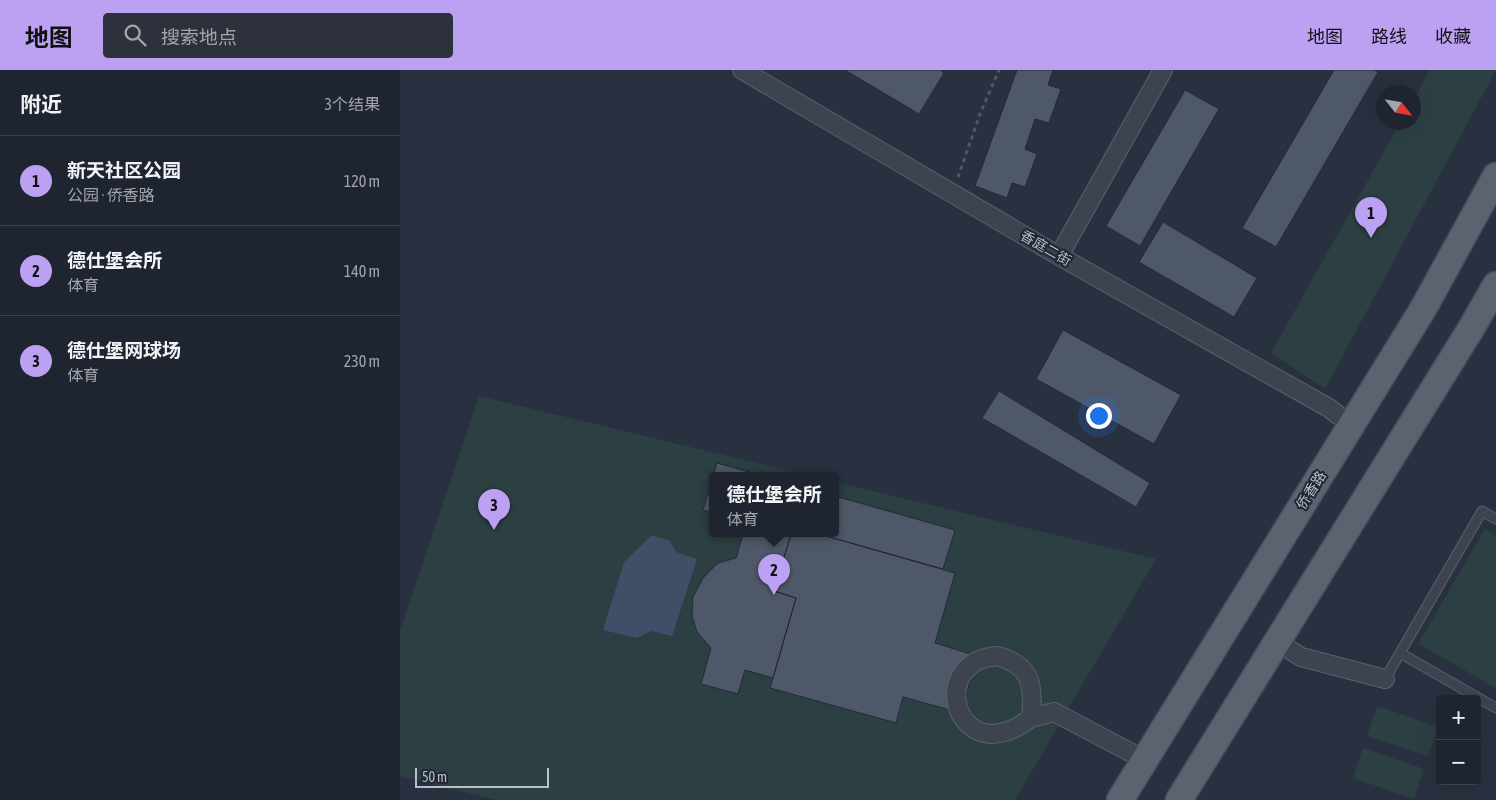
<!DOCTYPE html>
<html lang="zh">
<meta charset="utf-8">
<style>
:root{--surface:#1f2530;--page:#2c313c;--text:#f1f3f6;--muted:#a1a5ab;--line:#3c424c;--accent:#bca0f2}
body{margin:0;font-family:"Asap Condensed","Noto Sans SC",sans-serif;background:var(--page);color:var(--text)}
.controls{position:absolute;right:15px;bottom:15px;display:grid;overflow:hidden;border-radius:5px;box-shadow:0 5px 20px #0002}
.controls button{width:45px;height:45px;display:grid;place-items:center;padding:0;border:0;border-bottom:1px solid var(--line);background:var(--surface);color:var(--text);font:25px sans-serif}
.compass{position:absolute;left:976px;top:15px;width:45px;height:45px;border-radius:50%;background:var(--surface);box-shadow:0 5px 20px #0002;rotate:121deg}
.scale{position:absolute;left:15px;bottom:12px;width:134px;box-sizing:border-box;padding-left:5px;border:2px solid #babfca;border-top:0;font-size:14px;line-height:18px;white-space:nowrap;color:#babfca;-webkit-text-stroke:4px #212835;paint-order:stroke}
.you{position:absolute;left:698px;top:345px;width:18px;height:18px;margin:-12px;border:4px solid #fff;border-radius:50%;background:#1a73e8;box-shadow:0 0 0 8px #1a73e833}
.badge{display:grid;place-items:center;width:32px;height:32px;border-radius:50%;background:var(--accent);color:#111;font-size:16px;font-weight:700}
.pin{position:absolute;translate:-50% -41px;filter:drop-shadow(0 1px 2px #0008)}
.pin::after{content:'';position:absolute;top:26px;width:18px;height:15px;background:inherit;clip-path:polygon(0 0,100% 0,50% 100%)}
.popup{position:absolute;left:309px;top:402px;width:130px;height:65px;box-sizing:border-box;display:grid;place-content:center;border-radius:5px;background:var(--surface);filter:drop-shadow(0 1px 4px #0005);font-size:16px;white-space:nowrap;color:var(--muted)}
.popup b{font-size:19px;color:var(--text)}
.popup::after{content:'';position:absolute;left:50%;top:100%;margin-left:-10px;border:10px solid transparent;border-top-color:var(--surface)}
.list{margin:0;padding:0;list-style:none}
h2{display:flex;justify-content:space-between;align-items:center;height:65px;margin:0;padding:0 20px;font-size:21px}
h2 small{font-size:16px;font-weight:400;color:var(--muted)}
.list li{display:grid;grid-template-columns:32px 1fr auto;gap:15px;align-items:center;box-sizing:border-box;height:90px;padding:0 20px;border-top:1px solid var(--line)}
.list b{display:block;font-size:19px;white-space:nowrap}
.list p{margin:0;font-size:16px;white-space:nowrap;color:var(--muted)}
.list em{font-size:16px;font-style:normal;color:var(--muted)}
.icon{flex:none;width:28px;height:28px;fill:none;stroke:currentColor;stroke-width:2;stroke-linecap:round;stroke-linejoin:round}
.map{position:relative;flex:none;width:1096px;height:730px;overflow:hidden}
header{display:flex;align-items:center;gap:30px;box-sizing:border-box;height:70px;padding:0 25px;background:var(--accent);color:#111}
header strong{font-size:24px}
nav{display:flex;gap:28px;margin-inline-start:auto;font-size:18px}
.search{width:350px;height:45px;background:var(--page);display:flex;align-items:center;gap:12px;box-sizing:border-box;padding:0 18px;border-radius:5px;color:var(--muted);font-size:19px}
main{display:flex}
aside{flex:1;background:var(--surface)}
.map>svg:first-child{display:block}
</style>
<header>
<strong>地图</strong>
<div class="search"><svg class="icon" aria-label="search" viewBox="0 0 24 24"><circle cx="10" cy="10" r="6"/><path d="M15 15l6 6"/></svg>搜索地点</div>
<nav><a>地图</a><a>路线</a><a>收藏</a></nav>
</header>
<main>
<aside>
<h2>附近<small>3个结果</small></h2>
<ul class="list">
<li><span class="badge">1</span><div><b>新天社区公园</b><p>公园 · 侨香路</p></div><em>120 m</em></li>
<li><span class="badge">2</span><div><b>德仕堡会所</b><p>体育</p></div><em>140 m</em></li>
<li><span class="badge">3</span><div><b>德仕堡网球场</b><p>体育</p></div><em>230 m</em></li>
</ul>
</aside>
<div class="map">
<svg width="1096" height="730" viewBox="0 0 1096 730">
<rect width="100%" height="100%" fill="#293140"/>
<path fill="#2c3f42" d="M 1030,0 L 1096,0 L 925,319 L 871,283 L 1000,53 L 1014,52 L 1014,29 Z
M 79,326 L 411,406 L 313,406 L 313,464 L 435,464 L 435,412 L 756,489 L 615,730 L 96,730 L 0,706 L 0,561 Z
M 1085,459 L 1096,466 L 1096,618 L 1018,574 Z
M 977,636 L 1039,657 L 1028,686 L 967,666 Z
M 963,678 L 1024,699 L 1014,729 L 953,708 Z"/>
<path fill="#404e67" d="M 252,465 L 270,471 L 276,482 L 297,489 L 272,566 L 251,561 L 237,568 L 203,560 L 224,492 Z"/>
<path fill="#4f5868" stroke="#232a37" d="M 445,0 L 540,0 L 544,3 L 519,44 Z
M 617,0 L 653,0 L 648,15 L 661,19 L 649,53 L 635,49 L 625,79 L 637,84 L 625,117 L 612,113 L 607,128 L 575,116 Z
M 934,0 L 974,0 L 978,2 L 876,177 L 842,158 Z
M 785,20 L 819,39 L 740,176 L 706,156 Z
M 763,152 L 857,208 L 834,247 L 739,192 Z
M 663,260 L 781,325 L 754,374 L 636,309 Z
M 599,321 L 750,413 L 736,437 L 582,348 Z
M 317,393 L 364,406 L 313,406 Z
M 313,408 L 313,443 L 303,440 Z
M 435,426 L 555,460 L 543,499 L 419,464 L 435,464 Z
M 343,464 L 391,464 L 374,521 L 396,528 L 373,608 L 345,600 L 338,624 L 301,614 L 311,578 L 297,562 L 292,546 L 293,527 L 303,508 L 318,493 L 336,488 Z
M 391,464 L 419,464 L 555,503 L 535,573 L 577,586 L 561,643 L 503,627 L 496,653 L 370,618 L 396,528 L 374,521 Z"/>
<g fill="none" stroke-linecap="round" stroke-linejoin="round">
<defs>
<path id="service" d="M 1000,583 L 1096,638
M 985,609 L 1082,441 L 1096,449"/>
<path id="minor" d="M 342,0 L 659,186 L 929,338 L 951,355
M 659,186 L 763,0
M 876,571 L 901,587 L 985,609
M 597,586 C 632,595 634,616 631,648 C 621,655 612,661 600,663 C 551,673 534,591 597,586 Z
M 631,648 L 654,642 L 745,690"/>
<path id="primary" d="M 720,730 L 1023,239 L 1096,106
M 779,730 L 1072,257 L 1096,215"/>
</defs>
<use href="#service" stroke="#5b616d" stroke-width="11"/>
<use href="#minor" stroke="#5b616d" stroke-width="20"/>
<use href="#primary" stroke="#464c59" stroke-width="29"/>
<path stroke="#4b5c60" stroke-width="3" stroke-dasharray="4 4" stroke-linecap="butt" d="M 558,107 L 580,44 L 599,0"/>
<use href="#service" stroke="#3d4450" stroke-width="9"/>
<use href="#minor" stroke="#3d4450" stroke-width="18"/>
<use href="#primary" stroke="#5b6370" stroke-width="26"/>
</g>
<g text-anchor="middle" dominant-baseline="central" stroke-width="4" stroke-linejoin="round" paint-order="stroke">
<g font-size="14" fill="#babfca" stroke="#212835">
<text transform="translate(646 178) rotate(30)">香庭二街</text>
<text transform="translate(911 420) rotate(-58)">侨香路</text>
</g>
</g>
</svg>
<div class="controls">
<button>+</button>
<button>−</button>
</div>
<svg class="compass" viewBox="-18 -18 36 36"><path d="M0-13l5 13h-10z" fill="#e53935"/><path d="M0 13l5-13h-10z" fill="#a1a5ab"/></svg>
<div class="scale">50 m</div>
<div class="you"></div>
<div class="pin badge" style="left:971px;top:168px">1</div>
<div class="pin badge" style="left:374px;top:525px">2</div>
<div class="popup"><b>德仕堡会所</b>体育</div>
<div class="pin badge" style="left:94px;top:460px">3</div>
</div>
</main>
